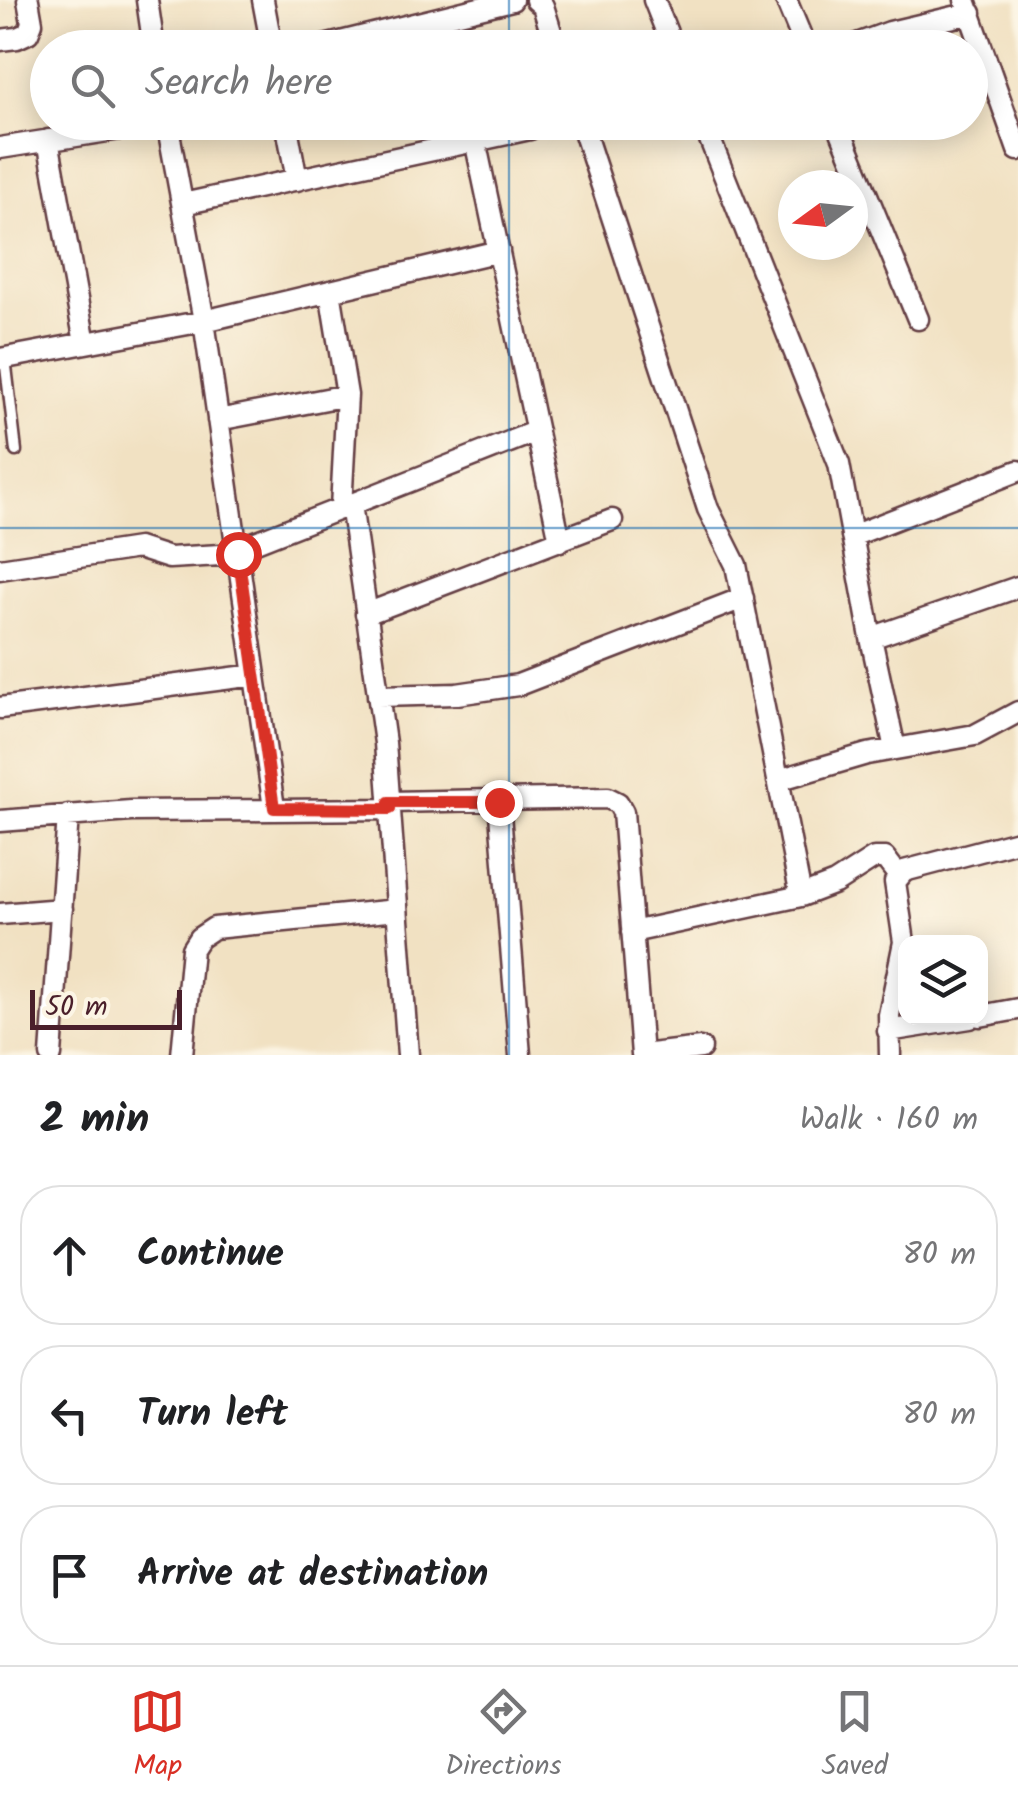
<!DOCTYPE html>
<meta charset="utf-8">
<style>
:root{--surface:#fff;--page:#f6f6f6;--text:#202124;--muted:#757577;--line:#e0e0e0;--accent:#d93025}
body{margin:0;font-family:Kalam,sans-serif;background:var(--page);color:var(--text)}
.controls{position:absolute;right:30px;bottom:30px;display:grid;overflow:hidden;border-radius:20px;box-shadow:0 5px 25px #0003}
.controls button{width:90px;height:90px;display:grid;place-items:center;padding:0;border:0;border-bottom:2px solid var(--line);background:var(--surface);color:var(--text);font:50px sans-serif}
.compass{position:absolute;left:778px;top:170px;width:90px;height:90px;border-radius:50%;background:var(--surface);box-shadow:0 5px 25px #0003;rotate:255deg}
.scale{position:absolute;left:30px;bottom:25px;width:152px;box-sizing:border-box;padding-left:10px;border:5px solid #4a1f2b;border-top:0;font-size:28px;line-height:35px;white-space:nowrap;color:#4a1f2b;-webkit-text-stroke:8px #fcf5e5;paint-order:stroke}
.stop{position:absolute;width:30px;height:30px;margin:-22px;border:8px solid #d93025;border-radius:50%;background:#fff}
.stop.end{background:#d93025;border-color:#fff;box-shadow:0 2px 10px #0008}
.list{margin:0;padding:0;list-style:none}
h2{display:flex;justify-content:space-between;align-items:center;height:130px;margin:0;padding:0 40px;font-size:42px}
h2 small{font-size:32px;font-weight:400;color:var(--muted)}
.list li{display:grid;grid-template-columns:65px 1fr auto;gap:30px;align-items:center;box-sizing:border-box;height:140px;margin:0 20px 20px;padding:0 20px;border:2px solid var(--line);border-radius:40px}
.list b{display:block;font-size:38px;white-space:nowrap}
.list em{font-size:32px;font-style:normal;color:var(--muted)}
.icon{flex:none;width:55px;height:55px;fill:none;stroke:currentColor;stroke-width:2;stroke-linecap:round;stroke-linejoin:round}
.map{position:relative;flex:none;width:1018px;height:1055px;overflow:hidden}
.search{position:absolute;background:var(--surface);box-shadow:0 5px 25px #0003;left:30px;right:30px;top:30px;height:110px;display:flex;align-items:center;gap:25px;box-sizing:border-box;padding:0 35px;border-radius:55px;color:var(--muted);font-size:38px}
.sheet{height:610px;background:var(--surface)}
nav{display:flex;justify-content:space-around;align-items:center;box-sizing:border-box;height:140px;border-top:2px solid var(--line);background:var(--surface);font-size:28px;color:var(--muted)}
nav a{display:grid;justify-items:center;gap:5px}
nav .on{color:var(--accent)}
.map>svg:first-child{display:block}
</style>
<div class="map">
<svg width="1018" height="1055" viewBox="0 0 1018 1055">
<rect width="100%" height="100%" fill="#fcf5e5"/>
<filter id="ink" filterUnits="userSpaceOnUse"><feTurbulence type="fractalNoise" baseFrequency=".01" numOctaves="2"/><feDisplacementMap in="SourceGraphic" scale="20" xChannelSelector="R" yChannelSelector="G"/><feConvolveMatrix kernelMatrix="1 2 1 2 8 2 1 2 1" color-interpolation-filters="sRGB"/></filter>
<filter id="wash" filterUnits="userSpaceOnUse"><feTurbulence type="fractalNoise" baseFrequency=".0048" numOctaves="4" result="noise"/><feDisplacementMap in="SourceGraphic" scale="40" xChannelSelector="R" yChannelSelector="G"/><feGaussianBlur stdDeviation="2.25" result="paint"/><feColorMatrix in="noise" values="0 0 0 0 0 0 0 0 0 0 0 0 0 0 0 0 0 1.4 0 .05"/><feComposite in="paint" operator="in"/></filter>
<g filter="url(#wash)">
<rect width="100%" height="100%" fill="#f1e1c2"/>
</g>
<g filter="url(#ink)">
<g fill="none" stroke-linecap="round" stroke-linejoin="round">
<defs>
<path id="lane" d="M 5,358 L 16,451"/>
<path id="street" d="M 147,0 L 154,48
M 263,0 L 272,48
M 536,0 L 543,6 L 556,48
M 654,0 L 673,48
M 786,0 L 806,48
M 965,0 L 1018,150
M 0,40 L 17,38 L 28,33 L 32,23 L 28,0
M 316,48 L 512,0
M 846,48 L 890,32 L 971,13
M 167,122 L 204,321 L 274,808
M 286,122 L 297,180
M 581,122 L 708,509 L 736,565 L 801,896
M 703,122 L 839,464 L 871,638 L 895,749
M 837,122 L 918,319
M 48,140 L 85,343
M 475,140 L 560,541
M 0,148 L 165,122
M 183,204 L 530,129
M 330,291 L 347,395 L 341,508
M 0,359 L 204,321 L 499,251
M 218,420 L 347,395
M 351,504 L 385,743 L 408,1055
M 852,536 L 1018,471
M 238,549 L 537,431
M 0,569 L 138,548 L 169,558 L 238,554
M 366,614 L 612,520
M 871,638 L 1018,587
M 378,696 L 457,694 L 518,685 L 743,598
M 0,708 L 255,675
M 778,780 L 867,754 L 975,735 L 1018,712
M 389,802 L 608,798 L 618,803 L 623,812 L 642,1055
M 499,802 L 520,1055
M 0,821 L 131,811 L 390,809
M 0,914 L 62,909
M 632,932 L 801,896 L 835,883 L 874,858 L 885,858 L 898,875
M 980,1016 L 1018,1009
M 888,1031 L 970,1018
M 51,1055 L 68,815
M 182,1055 L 192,949 L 199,938 L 214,928 L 397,910
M 642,1055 L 701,1048
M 890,1055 L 889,1015 L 904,942 L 895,882 L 904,871 L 1018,841"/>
</defs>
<use href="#lane" stroke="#633c42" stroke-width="15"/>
<use href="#street" stroke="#633c42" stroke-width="25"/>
<use href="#lane" stroke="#fff" stroke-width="10"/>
<use href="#street" stroke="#fff" stroke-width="20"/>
</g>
</g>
<g fill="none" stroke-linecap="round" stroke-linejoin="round" filter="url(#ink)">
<path stroke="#d93025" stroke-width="12" d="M 238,554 L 274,808 L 390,809 L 389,802 L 499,802"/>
</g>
<path fill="none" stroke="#1f6fb2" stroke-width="2.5" stroke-opacity="0.55" d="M 509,0 L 509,48M 509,122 L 509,1055M 0,528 L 1018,528"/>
</svg>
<div class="controls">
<button><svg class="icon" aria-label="layers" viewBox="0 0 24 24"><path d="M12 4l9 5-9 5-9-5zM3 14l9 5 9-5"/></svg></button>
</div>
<svg class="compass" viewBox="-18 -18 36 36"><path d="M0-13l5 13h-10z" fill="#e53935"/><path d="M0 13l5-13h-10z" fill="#757577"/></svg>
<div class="scale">50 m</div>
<div class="stop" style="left:238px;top:554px"></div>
<div class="stop end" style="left:499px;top:802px"></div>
<div class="search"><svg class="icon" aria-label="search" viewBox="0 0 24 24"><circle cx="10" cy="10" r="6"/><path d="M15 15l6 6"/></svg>Search here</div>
</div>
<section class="sheet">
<h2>2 min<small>Walk · 160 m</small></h2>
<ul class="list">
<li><svg class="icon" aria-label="ahead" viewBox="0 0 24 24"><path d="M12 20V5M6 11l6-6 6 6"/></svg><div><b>Continue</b></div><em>80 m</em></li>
<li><svg class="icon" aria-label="left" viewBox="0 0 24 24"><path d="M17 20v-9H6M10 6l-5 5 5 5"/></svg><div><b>Turn left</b></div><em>80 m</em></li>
<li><svg class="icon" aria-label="arrive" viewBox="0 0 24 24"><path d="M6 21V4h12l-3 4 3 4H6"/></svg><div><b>Arrive at destination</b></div></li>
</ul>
</section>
<nav>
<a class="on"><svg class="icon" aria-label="map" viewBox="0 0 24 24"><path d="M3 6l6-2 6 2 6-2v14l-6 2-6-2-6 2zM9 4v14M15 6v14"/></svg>Map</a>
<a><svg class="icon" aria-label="directions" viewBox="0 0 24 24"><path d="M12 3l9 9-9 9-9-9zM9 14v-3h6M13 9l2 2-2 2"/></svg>Directions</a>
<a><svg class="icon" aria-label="saved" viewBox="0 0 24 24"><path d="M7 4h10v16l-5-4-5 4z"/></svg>Saved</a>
</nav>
